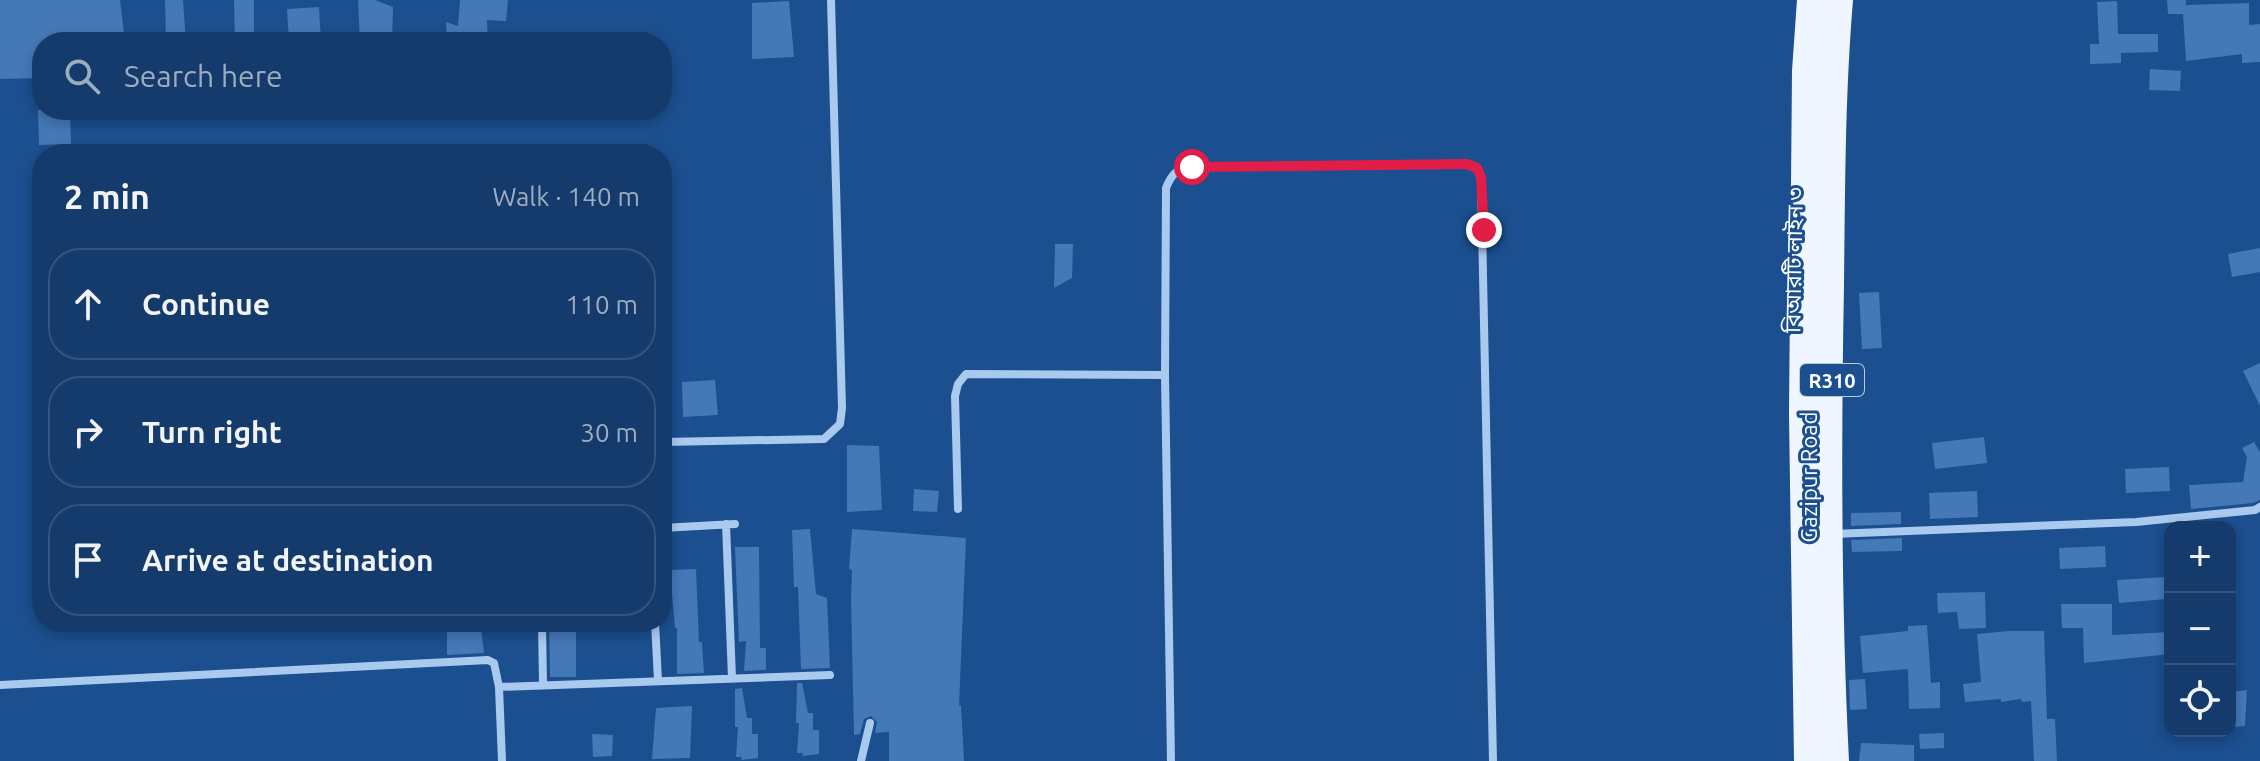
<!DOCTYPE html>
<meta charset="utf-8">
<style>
:root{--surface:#143b6b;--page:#1d4271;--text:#f1f3f6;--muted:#9dadc1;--line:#33557e}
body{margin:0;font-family:Ubuntu,"Noto Sans Bengali",sans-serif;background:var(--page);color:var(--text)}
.controls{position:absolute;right:24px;bottom:24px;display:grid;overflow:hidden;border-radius:16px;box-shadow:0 4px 12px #0003}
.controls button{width:72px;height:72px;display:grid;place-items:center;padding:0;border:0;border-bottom:2px solid var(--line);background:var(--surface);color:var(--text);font:40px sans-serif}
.stop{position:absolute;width:24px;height:24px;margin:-18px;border:6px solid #e11d48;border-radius:50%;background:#fff}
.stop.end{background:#e11d48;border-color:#fff;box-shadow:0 2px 8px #0008}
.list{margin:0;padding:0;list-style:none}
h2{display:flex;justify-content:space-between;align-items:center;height:104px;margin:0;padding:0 32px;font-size:34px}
h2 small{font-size:26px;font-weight:400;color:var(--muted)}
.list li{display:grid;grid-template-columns:52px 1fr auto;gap:24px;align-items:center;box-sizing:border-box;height:112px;margin:0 16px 16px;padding:0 16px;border:2px solid var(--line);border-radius:32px}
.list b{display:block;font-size:30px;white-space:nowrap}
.list em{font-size:26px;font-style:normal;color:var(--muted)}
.icon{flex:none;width:44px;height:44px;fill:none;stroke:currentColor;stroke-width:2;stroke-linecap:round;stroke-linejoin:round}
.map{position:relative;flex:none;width:2260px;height:761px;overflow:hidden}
.search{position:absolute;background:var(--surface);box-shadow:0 4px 12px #0003;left:32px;top:32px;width:640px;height:88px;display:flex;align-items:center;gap:20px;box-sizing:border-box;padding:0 28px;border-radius:32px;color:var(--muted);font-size:30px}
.panel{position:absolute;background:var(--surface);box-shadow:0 4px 12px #0003;left:32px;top:144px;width:640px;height:488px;border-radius:32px}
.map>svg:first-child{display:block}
</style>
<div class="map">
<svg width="2260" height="761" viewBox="0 0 2260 761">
<rect width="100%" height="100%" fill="#1b4f8f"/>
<path fill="#4478b7" d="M 0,0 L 120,0 L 125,42 L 42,42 L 42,78 L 0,79 Z
M 165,0 L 183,0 L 186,42 L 166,42 Z
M 234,0 L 254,0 L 254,42 L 235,42 Z
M 358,0 L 375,0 L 393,7 L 392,42 L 360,42 Z
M 460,0 L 508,0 L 506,21 L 487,20 L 488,42 L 447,42 L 446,22 L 458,26 Z
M 2167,0 L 2186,0 L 2186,5 L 2249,3 L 2249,25 L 2260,24 L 2260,62 L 2242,63 L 2242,54 L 2186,61 L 2183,14 L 2168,14 Z
M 789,1 L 794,57 L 752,59 L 752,3 Z
M 2117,1 L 2118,34 L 2158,34 L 2158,52 L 2121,53 L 2121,63 L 2090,64 L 2090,44 L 2099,44 L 2097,2 Z
M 319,7 L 321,42 L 289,42 L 287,9 Z
M 2150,69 L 2181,71 L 2180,91 L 2149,90 Z
M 38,110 L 70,110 L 71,144 L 39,145 Z
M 1055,244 L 1073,244 L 1072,278 L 1054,288 Z
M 2260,248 L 2260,272 L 2232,277 L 2228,254 Z
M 1879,292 L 1882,348 L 1862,349 L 1859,293 Z
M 2260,363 L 2260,406 L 2243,371 Z
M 715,380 L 718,415 L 683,417 L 682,382 Z
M 1984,437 L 1987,463 L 1935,469 L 1932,443 Z
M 2254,442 L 2260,452 L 2260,500 L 2253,503 L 2191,509 L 2189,485 L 2243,482 L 2247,457 L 2242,448 Z
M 847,445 L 879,446 L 882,510 L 847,512 Z
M 2169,467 L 2170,491 L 2126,493 L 2125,469 Z
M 914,489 L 939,491 L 937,512 L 913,511 Z
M 1977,491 L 1978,517 L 1930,519 L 1929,493 Z
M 1901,512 L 1901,524 L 1851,526 L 1851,513 Z
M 810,529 L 816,594 L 827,598 L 830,668 L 801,669 L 798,587 L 794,587 L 792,530 Z
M 852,529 L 966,538 L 959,706 L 961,705 L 964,761 L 889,761 L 889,732 L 875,733 L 877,722 L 871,716 L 864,719 L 860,734 L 854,735 L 851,598 L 852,570 L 849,569 Z
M 1902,538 L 1902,551 L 1852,552 L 1851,540 Z
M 2105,546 L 2106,567 L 2060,569 L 2059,548 Z
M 735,547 L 759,547 L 760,648 L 766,648 L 766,670 L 744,671 L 746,641 L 739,642 Z
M 696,569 L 699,642 L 702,642 L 704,673 L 677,674 L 677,628 L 675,628 L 670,570 Z
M 2167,577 L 2167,599 L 2119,603 L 2117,580 Z
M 1985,592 L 1986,628 L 1959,629 L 1957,612 L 1938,613 L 1937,593 Z
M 2061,604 L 2112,604 L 2112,635 L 2170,632 L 2170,654 L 2084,663 L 2083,628 L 2062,628 Z
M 447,622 L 480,622 L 484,653 L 447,655 Z
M 549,622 L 576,622 L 576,677 L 550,677 Z
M 1927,625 L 1931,683 L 1940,682 L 1940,708 L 1909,709 L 1908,669 L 1863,673 L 1860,636 L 1908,631 L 1908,626 Z
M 2008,631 L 2044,631 L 2047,719 L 2055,719 L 2057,761 L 2034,761 L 2031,701 L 2022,702 L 2021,699 L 2001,702 L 2001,699 L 1965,702 L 1963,684 L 1981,682 L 1977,634 Z
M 1865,679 L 1867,709 L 1850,710 L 1849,680 Z
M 797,683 L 802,683 L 808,713 L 813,713 L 813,730 L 819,730 L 819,754 L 802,756 L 803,753 L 797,753 L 799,723 L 796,723 Z
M 742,688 L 747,718 L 752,718 L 752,734 L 758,734 L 758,758 L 741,760 L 742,757 L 736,757 L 738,727 L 735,727 L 735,689 Z
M 2247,690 L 2245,726 L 2230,727 L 2230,692 Z
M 692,706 L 690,758 L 652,759 L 656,708 Z
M 1944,733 L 1944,748 L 1920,749 L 1919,734 Z
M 592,734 L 613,735 L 612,756 L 593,757 Z
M 1861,743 L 1914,745 L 1914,761 L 1859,761 Z"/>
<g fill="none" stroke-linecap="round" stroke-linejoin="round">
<path stroke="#a9c9ee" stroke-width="8" d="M 662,442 L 824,439 L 840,424 L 842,408 L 831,0
M 958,509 L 955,396 L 958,384 L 966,374 L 1165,375
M 726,524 L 732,678
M 662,528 L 735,524
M 1833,534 L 2136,522 L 2255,510 L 2260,507
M 542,622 L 543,685
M 655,622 L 658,681
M 0,685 L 488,660 L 494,663 L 499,687 L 502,761
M 499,687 L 830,675
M 861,761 L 870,723
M 1171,761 L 1165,375 L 1166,188 C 1172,173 1177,169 1192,167 L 1467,164 L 1477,168 L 1481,177 L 1493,761"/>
<path stroke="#f0f6ff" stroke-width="20" d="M 1804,761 L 1799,414 L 1802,71 L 1807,0
M 1822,761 L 1815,411 L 1819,72 L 1825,0
M 1839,761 C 1831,603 1831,444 1834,286 C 1835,191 1835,95 1843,0"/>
</g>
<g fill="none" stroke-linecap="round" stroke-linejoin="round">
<path stroke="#e11d48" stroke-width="10" d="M 1192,167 L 1467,164 L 1477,168 L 1481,177 L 1484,230"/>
</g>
<g text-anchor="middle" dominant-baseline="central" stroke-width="6" stroke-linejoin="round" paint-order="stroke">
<rect fill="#1b4f8f" stroke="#bbcadd" stroke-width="2" x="1800" y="364" width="64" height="32" rx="6"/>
<g font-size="20" font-weight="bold" fill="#fff">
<text x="1832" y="380">R310</text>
</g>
<g font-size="22" fill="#fff" stroke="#1b4f8f">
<text transform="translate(1793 260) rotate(-89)">বিআরটি লাইন ৩</text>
<text transform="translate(1808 477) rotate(-90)">Gazipur Road</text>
</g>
</g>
</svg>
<div class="controls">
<button>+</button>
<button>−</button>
<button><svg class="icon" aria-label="locate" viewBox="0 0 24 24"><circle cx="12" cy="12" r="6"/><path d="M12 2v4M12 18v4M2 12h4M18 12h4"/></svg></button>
</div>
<div class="stop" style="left:1192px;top:167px"></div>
<div class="stop end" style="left:1484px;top:230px"></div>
<div class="search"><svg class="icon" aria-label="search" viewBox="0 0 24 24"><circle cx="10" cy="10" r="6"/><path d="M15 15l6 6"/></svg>Search here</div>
<section class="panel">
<h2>2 min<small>Walk · 140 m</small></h2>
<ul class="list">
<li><svg class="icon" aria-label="ahead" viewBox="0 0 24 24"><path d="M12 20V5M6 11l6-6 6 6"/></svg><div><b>Continue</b></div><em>110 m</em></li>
<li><svg class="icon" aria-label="right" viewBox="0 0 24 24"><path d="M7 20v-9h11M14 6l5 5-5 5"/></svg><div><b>Turn right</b></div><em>30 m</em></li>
<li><svg class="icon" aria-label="arrive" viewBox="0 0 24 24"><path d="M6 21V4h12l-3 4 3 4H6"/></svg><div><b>Arrive at destination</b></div></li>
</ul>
</section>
</div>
